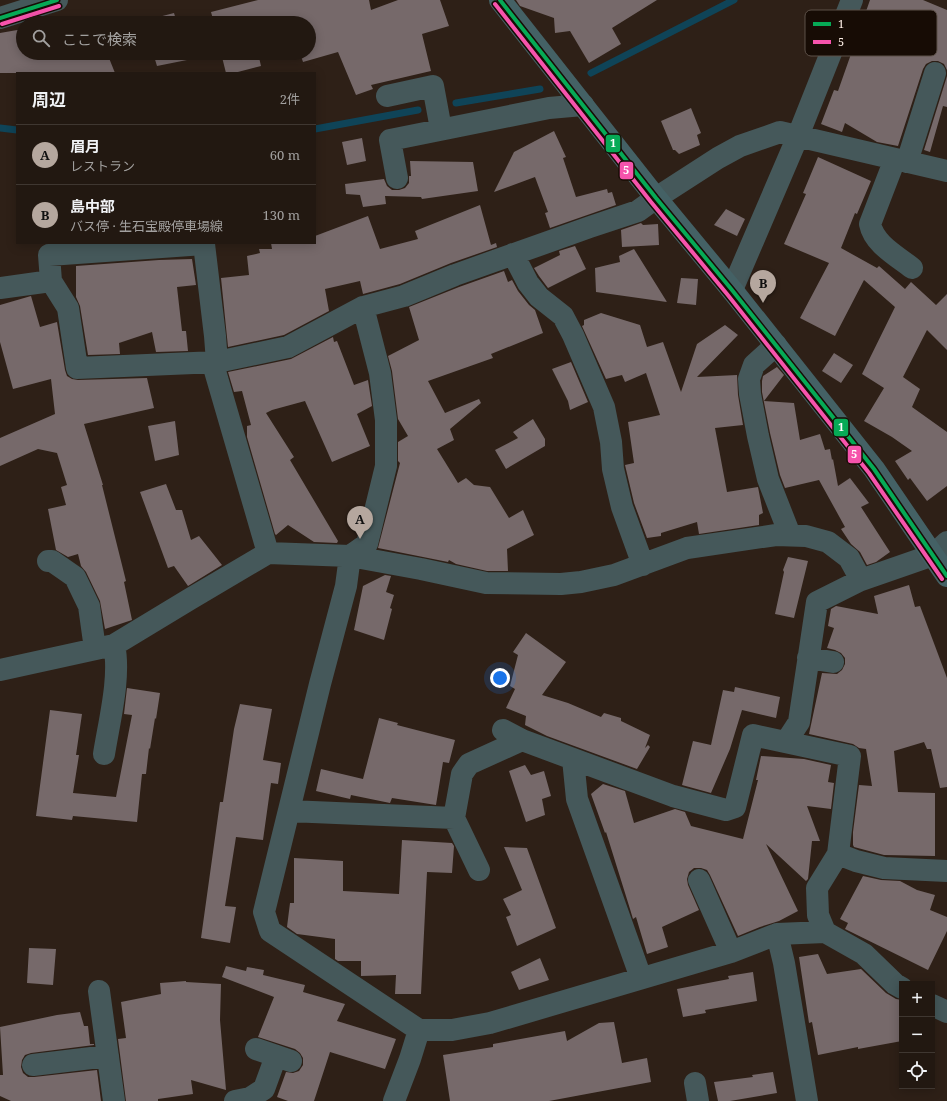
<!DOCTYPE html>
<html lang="ja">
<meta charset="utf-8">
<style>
:root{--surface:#221811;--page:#2e251f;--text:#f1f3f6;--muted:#a2a09f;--line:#3f3731;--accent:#b5a79e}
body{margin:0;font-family:"Noto Serif","Noto Sans JP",serif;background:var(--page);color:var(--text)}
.controls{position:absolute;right:12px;bottom:12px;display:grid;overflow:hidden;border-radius:0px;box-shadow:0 2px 10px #0003}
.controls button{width:36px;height:36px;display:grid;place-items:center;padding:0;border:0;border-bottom:1px solid var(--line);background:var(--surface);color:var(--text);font:20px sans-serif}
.you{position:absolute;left:500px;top:678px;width:14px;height:14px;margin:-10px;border:3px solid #fff;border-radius:50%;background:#1a73e8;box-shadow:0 0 0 6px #1a73e833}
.badge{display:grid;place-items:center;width:26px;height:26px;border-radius:50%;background:var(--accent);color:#111;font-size:13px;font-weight:700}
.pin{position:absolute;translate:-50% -33px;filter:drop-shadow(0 1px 2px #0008)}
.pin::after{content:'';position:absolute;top:21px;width:14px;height:12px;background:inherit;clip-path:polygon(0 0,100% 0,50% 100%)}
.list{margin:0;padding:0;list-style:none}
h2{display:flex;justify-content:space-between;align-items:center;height:52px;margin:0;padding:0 16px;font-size:17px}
h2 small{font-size:13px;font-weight:400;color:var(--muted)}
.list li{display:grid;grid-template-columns:26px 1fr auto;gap:12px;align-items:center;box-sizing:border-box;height:60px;padding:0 16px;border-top:1px solid var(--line)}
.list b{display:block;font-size:15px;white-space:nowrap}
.list p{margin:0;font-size:13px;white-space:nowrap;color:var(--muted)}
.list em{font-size:13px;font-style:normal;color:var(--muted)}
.icon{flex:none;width:22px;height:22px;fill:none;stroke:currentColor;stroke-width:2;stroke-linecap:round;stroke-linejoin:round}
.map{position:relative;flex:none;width:947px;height:1101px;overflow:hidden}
.search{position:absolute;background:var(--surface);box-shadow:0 2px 10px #0003;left:16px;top:16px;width:300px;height:44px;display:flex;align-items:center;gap:10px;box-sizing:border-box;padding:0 14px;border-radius:22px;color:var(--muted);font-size:15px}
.panel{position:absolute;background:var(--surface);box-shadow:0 2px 10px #0003;left:16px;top:72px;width:300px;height:172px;border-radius:0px}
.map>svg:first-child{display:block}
</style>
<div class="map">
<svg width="947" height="1101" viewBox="0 0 947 1101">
<rect width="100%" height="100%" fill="#2e2017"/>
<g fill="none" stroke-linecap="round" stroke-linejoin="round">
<path stroke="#0f4458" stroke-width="7" d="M 591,73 L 734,0
M 456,103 L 540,89
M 0,128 L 17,130
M 315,129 L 418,110"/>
</g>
<path fill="#76696a" d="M 258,0 L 369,0 L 371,10 L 398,0 L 440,0 L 449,26 L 422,34 L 431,71 L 371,85 L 373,89 L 356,95 L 338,52 L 303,62 L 300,53 L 309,53 L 309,23 L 214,23 L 211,12 Z
M 516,0 L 657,0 L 612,28 L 621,44 L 589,63 L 570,31 L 555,33 L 554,18 L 520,6 Z
M 870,0 L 923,0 L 947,10 L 947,70 L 944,64 L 938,61 L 932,61 L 926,64 L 923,69 L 898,146 L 877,142 L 845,123 L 842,132 L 821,124 L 834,90 L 838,91 Z
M 174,13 L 177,23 L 144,23 L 143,21 Z
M 23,29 L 23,53 L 107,53 L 115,73 L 0,73 L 0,33 Z
M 153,53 L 185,53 L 187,60 L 157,66 Z
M 221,53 L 258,53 L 261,66 L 234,73 L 226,73 Z
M 947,76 L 947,107 L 943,106 L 930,152 L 924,150 Z
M 691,108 L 701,133 L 697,135 L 700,145 L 679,154 L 675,150 L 673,150 L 661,121 Z
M 554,131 L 566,157 L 563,158 L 576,197 L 607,189 L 608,193 L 612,192 L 616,205 L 550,228 L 545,213 L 548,212 L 535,177 L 494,192 L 514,152 Z
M 362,138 L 366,161 L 347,165 L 342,142 Z
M 818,157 L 871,181 L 857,214 L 855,213 L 841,248 L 877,268 L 879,266 L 905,289 L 911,282 L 936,305 L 947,294 L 947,350 L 927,330 L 903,377 L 920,389 L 912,407 L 947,432 L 947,486 L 927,501 L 910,478 L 908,480 L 895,461 L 912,451 L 892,437 L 864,421 L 884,388 L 862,374 L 895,307 L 864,280 L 835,336 L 800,318 L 829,263 L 784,244 L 806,194 L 803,193 Z
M 410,161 L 473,162 L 478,191 L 422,199 L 421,197 L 385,196 L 386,204 L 363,207 L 360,195 L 346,194 L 345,184 L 384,179 L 387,186 L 392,190 L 399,190 L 405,188 L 409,183 L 409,176 L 411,176 Z
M 480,205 L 491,245 L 496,243 L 497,247 L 451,263 L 400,284 L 363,294 L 360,281 L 325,289 L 329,311 L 284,335 L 228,347 L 221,278 L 249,275 L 247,256 L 260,253 L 259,249 L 272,249 L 271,243 L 315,243 L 315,236 L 368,216 L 380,249 L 418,239 L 415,231 Z
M 726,209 L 745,219 L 737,236 L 714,225 Z
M 641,223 L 643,225 L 658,224 L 659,245 L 622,247 L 621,230 Z
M 575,246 L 586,269 L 548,288 L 539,276 L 534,268 L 560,255 L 559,251 Z
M 634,249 L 667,302 L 596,292 L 595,268 L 620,262 L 619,256 Z
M 192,259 L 196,285 L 177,287 L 182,331 L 186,331 L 188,351 L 156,352 L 152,332 L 119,343 L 120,354 L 88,355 L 80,306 L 76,297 L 76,266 L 159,260 Z
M 504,271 L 508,282 L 512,280 L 518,291 L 529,305 L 535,310 L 543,333 L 491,354 L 493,358 L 428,381 L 445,413 L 479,399 L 481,403 L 450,429 L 454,440 L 437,449 L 458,483 L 466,478 L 474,485 L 490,487 L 509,518 L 523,510 L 534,535 L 507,549 L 508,571 L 487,571 L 456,564 L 449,560 L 448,562 L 378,548 L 400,463 L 398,461 L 398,442 L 408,436 L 398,419 L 392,371 L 388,356 L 419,340 L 409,307 L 459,287 Z
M 681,278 L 698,279 L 696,305 L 677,303 Z
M 31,296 L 40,327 L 57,322 L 65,370 L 67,376 L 72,379 L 78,380 L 147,378 L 154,408 L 84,424 L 103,485 L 102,485 L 126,581 L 124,582 L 132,620 L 105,629 L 100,601 L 86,572 L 81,566 L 78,554 L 68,557 L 56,550 L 48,509 L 66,505 L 61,487 L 67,485 L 57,453 L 38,449 L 0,466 L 0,438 L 55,414 L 51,379 L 13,389 L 0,342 L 0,305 Z
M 601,313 L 640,325 L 647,347 L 663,342 L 681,392 L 697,344 L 725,325 L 738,335 L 697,377 L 737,375 L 738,395 L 743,425 L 715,428 L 727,492 L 758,487 L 763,513 L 759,515 L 759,525 L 699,534 L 697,522 L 661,533 L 661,536 L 647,538 L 634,503 L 625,465 L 634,463 L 628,422 L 660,415 L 646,373 L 625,382 L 622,375 L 606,379 L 582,326 L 584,325 L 584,320 Z
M 333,337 L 334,342 L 337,341 L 354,385 L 368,380 L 372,406 L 357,414 L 370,446 L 332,462 L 305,401 L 272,410 L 266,413 L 294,457 L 290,460 L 338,541 L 337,543 L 314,542 L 288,525 L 276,535 L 275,534 L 247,437 L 247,426 L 251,425 L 242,391 L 234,392 L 228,372 L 291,359 Z
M 834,353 L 853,365 L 841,383 L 822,371 Z
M 571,362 L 588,402 L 570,410 L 568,401 L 552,369 Z
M 777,367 L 784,375 L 764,401 L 794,403 L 800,440 L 820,434 L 825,450 L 830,449 L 832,460 L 833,459 L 838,486 L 850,478 L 869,503 L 861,507 L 890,552 L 876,562 L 867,565 L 860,552 L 851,544 L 841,529 L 845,527 L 819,480 L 785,488 L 780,475 L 770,433 L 762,392 L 762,381 L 763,376 Z
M 533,419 L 545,439 L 545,446 L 506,469 L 495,450 L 518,438 L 513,432 Z
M 175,421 L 179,455 L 155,461 L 148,426 Z
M 166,484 L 176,510 L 182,510 L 191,540 L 199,536 L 222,565 L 188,586 L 174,566 L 168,568 L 140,492 Z
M 788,557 L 808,561 L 794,618 L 775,614 L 784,572 L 783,570 Z
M 385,575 L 391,576 L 386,592 L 394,595 L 390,608 L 392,609 L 384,640 L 354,630 L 363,586 Z
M 909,585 L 915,607 L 920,606 L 947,678 L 947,787 L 940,788 L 931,749 L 927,749 L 924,742 L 894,751 L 898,792 L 935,793 L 935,856 L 884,855 L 854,847 L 853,845 L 853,832 L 859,785 L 872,786 L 866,749 L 859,748 L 853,744 L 809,734 L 822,673 L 837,674 L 842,670 L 845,664 L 845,658 L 841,653 L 835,650 L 827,648 L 834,628 L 828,626 L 831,609 L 836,606 L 878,614 L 874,596 Z
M 526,633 L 566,662 L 542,695 L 568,703 L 601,717 L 604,713 L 621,718 L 621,721 L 650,735 L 645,748 L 648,745 L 650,747 L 637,769 L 547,736 L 525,725 L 526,716 L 506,708 L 515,689 L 510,686 L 518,655 L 513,652 Z
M 735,687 L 780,697 L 776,718 L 742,710 L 730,749 L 711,793 L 682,785 L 693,741 L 711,745 L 723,690 L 734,692 Z
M 127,688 L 160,693 L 156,719 L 155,718 L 150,749 L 149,748 L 146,774 L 142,774 L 137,822 L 73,816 L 72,820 L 36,816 L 50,710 L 82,714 L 76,755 L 79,755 L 73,793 L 116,797 L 132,715 L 124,714 Z
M 240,704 L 272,709 L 263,760 L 281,763 L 278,784 L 271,783 L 263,840 L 236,837 L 225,906 L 236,907 L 230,943 L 201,938 L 220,802 L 223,802 L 234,729 Z
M 379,718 L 398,723 L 397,725 L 455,740 L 449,763 L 443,762 L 436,805 L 392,798 L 390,803 L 351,795 L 350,799 L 316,791 L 321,769 L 363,779 Z
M 761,756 L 804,759 L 831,765 L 828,782 L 834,783 L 831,809 L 807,806 L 820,841 L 812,841 L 808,879 L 806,881 L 766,844 L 798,911 L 779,921 L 760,927 L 738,936 L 710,875 L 707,870 L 701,868 L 694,868 L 689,872 L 687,879 L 688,885 L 699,910 L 662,927 L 668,947 L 647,954 L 636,917 L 633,919 L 630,909 L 606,832 L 605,833 L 591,794 L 603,784 L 625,791 L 634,823 L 675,809 L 685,812 L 691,826 L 743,839 L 758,780 L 756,780 Z
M 525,765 L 531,775 L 544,771 L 551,796 L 542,799 L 545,815 L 526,822 L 509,771 Z
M 402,840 L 452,843 L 454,846 L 452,873 L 427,872 L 421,994 L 395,994 L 396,975 L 361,976 L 361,961 L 338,961 L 335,959 L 335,939 L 297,934 L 287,927 L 290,903 L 294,903 L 294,858 L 343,861 L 343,891 L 399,894 Z
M 504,847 L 527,848 L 556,928 L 517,946 L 506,917 L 511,915 L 503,899 L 522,890 Z
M 863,876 L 881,880 L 900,881 L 917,890 L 935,895 L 930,910 L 947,917 L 947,931 L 928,970 L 845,929 L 848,923 L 840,919 Z
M 29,948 L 56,949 L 53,985 L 27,983 Z
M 818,954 L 827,974 L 861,969 L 886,993 L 896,999 L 902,1000 L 902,1041 L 858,1049 L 858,1047 L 818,1055 L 812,1022 L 809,1023 L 799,957 Z
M 540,958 L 549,980 L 519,990 L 511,972 Z
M 226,966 L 246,971 L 247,967 L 264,970 L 263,975 L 305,985 L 303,992 L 345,1004 L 337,1021 L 396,1039 L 385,1069 L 330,1052 L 314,1101 L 288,1101 L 277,1097 L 286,1072 L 293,1073 L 299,1071 L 303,1065 L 303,1058 L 300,1053 L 295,1049 L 258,1037 L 274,997 L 222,977 Z
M 753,972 L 757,1001 L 705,1010 L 706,1013 L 683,1017 L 677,989 L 729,979 L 728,976 Z
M 186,981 L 186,982 L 221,984 L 220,1020 L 226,1090 L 191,1080 L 193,1094 L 158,1099 L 158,1101 L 126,1101 L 118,1039 L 126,1038 L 121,1002 L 161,994 L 160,983 Z
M 80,1012 L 84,1026 L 88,1026 L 90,1044 L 94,1044 L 94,1045 L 31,1053 L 25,1055 L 22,1060 L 21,1067 L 23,1073 L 28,1077 L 34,1077 L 97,1070 L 101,1101 L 11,1101 L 0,1096 L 0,1075 L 3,1075 L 0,1027 L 57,1015 Z
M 614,1022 L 622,1063 L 647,1058 L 651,1082 L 549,1101 L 450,1101 L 443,1055 L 493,1047 L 493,1044 L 565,1031 L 567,1041 L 599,1023 Z
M 773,1072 L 777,1093 L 730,1101 L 718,1101 L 714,1082 L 753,1077 L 752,1075 Z"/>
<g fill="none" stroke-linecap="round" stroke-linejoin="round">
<path stroke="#45585a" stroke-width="22" d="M 0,18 L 57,0
M 387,96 L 433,86 L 441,129
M 895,159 L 870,224 C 874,244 897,256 912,268
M 907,162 L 935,73
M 397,178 L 390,140 L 549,108 L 583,105
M 513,254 L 528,283 L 539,297 L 563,316 L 573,335 L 604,407 L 611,442 L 613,469 L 622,507 L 643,565
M 51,281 L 68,308 L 77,368 L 217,362 L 215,371 L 268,553
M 0,288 L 51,281 L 49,255 L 204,244 L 215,336 L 217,362 L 288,347 L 363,307 L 404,296 L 455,275 L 590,227 L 638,211 L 656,198 L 718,158 L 740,146 L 780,132 L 947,171
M 732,290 L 798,136 L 852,0
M 363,307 L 380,373 L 386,420 L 386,466 L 367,544 L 350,556 L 346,586 L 320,684 L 264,912 L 270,931 L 419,1030 L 452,1030 L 490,1023 L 731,952 L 777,934 L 825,932 L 864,954 L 895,984 L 902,988
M 776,345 L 754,365 L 749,379 L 750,394 L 758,436 L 768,479 L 790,535
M 48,561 L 52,561 L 75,577 L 89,606 L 95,649
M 808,658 L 833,662
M 0,670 L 114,645 L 190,599 L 268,553 L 350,556 L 421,569 L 486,583 L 561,584 L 581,582 L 614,575 L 687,548 L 776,535 L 806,536 L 828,542 L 849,558 L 861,580 L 933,555 L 947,542
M 503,730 L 522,740 L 673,796 L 726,810 L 735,807 L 753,735 L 850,756 L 838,854 L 817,888 L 818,915 L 825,932
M 786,742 L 799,722 L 817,602 L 861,580
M 104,754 C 109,722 121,676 114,645
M 573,759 L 577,799 L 641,978
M 289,811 L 454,818
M 838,854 L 856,861 L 884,868 L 947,871
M 479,870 L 454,818 L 462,774 L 469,764 L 522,740
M 699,880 L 731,952
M 777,934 L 784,963 L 807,1101
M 99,991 L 114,1101
M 932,1005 L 947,1012
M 256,1049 L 291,1061
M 33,1065 L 108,1056
M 695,1083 L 698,1101
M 235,1101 L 250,1098 L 264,1089 L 276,1056
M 394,1101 L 410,1059 L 419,1030"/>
<path stroke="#446165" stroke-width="22" d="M 500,0 L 656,198 L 732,290 L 874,469 L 947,576"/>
<defs>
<path id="bus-1" d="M 500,0 L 656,198 L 732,290 L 874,469 L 947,576
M 0,18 L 57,0"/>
<path id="bus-2" d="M 495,4 L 651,202 L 727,294 L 869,473 L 942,579
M 2,24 L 59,6"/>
</defs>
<use href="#bus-1" stroke="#170c05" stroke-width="7"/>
<use href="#bus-2" stroke="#170c05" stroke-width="7"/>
<use href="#bus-1" stroke="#06aa56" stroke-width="4"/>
<use href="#bus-2" stroke="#f653ac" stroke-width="4"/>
</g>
<rect x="805" y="10" width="132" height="46" rx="6" fill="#170c05" stroke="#5c5048" stroke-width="1"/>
<rect x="813" y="22" width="18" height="4" fill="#06aa56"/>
<rect x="813" y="40" width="18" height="4" fill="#f653ac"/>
<g font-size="11" fill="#fdefe6">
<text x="838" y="28">1</text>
<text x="838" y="46">5</text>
</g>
<g stroke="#170c05" stroke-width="1.5">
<rect x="605" y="134" width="16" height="19" rx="4" fill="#06aa56"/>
<rect x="619" y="161" width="15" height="19" rx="4" fill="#f653ac"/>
<rect x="833" y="418" width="16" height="19" rx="4" fill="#06aa56"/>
<rect x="847" y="445" width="15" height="19" rx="4" fill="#f653ac"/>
</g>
<g font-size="11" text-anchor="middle" font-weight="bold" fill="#fff">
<text x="613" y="147">1</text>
<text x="626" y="174">5</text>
<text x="841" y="431">1</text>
<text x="854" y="458">5</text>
</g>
</svg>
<div class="controls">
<button>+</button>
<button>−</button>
<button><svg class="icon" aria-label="locate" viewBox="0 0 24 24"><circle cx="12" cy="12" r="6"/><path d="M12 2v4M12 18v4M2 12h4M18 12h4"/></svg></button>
</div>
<div class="you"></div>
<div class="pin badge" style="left:360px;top:539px">A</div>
<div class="pin badge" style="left:763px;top:303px">B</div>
<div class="search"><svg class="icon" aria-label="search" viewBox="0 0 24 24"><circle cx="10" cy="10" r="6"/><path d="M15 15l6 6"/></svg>ここで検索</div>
<section class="panel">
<h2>周辺<small>2件</small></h2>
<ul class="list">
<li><span class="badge">A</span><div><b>眉月</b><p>レストラン</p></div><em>60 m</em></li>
<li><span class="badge">B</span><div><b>島中部</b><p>バス停 · 生石宝殿停車場線</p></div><em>130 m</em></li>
</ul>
</section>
</div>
